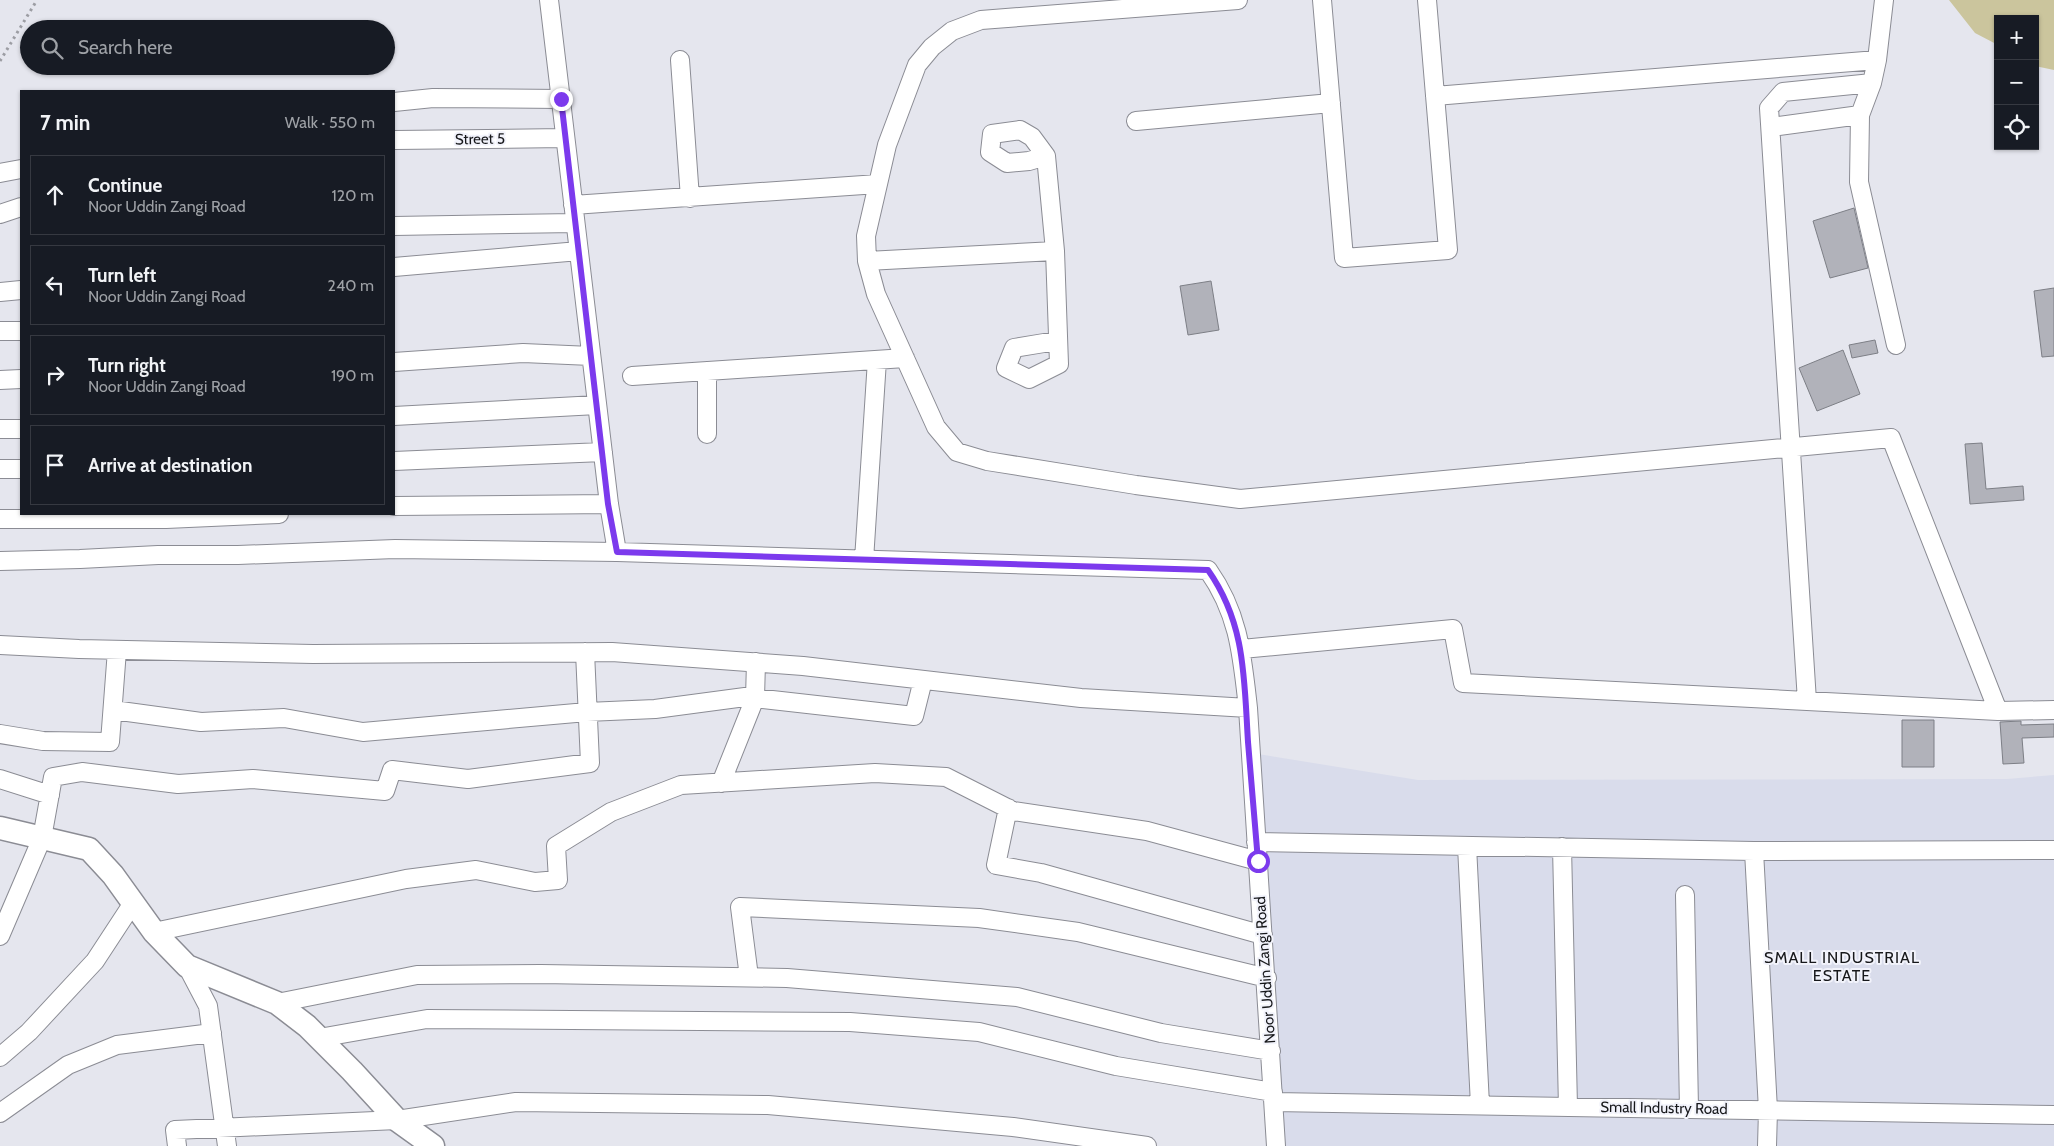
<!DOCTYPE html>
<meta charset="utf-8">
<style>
:root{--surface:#171b24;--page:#242831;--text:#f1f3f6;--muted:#9ea1a6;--line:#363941}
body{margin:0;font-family:Cabin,sans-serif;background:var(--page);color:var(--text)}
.controls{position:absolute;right:15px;top:15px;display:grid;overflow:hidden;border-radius:0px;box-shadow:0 1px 4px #0004}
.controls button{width:45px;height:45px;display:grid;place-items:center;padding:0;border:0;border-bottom:1px solid var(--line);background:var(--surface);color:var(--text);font:25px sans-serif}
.stop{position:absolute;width:15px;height:15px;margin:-11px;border:4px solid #7c3aed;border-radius:50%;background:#fff}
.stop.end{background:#7c3aed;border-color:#fff;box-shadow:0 1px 5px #0008}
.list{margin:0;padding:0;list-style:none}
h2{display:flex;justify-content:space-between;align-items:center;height:65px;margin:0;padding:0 20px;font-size:21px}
h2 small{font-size:16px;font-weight:400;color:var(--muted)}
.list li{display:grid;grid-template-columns:32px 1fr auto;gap:15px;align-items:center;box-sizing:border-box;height:80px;margin:0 10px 10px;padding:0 10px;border:1px solid var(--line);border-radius:0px}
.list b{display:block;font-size:19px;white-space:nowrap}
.list p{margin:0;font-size:16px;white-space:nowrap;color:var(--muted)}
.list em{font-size:16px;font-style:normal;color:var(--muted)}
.icon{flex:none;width:28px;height:28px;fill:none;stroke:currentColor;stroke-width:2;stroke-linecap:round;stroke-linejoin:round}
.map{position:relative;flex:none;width:2054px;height:1146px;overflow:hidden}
.search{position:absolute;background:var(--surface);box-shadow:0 1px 4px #0004;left:20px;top:20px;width:375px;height:55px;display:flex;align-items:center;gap:12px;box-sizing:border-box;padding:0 18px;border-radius:28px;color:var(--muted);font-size:19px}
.panel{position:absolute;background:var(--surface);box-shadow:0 1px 4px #0004;left:20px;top:90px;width:375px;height:425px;border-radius:0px}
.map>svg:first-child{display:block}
</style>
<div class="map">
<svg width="2054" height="1146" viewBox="0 0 2054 1146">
<rect width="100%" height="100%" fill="#e5e6ee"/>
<path fill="#d9dceb" d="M 1258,754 L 1418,780 L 2007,779 L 2054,775 L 2054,1146 L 1283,1146 Z"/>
<path fill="#cbc59d" d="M 1949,0 L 2054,0 L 2054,70 L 2035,66 L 2035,19 L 1998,19 L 1998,45 L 1975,33 Z"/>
<path fill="#b1b2ba" stroke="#7d7f86" d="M 1854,208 L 1868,268 L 1830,278 L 1813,221 Z
M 1211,281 L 1219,330 L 1188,335 L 1180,286 Z
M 2054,288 L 2054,356 L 2042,357 L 2034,291 Z
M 1875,340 L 1878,353 L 1852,358 L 1849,345 Z
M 1843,350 L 1860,394 L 1817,411 L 1799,368 Z
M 1982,443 L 1986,489 L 2023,486 L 2024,500 L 1970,504 L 1965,444 Z
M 1902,720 L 1934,720 L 1934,767 L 1902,767 Z
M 2021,721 L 2021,725 L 2054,724 L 2054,737 L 2022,738 L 2024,763 L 2003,764 L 2000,722 Z"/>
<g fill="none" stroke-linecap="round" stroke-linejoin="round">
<defs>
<path id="minor" d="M 549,0 L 609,504 L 617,552 L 1208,570 C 1239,614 1242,655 1248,708 L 1276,1146
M 1238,0 L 981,20 L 952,31 L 932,47 L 917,65 L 887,145 L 866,236 L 867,261 L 876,294 L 936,427 L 957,452 L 987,461 L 1136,485 L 1240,499 L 1891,438 L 1998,711
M 1322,0 L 1344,258 L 1448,250 L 1427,0
M 680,60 L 690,198
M 1435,96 L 1877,60
M 394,102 L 433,98 L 561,99
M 1860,115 L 1859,182 L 1896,345
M 1136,121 L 1331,103
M 1771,127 L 1860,115 L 1872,83
M 394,140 L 565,138
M 0,173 L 21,169
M 573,205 L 878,184
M 0,214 L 21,207
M 394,226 L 575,223
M 1055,251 L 1059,364 L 1029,379 L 1006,368 L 1014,348 L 1044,343 L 1058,343
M 867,261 L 1055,251 L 1046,156 L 1032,137 L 1020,130 L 992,134 L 990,152 L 1007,163 L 1029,161 L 1046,156
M 394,267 L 579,251
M 0,292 L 21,290
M 0,331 L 21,331
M 394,362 L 523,353 L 591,356
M 707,371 L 707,434
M 632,376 L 905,358
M 0,380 L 21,379
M 394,416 L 597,405
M 0,429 L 21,429
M 394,461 L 603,452
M 0,469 L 21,469
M 394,506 L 609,504
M 0,519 L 166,519 L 279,514
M 864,560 L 877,360
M 0,561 L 80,559 L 158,555 L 238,555 L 395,549 L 617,552
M 0,645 L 79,649 L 313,654 L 612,652 L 803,666 L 1081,698 L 1248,708
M 1242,649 L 1453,629 L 1463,683 L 1998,711 L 2054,710
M 1807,701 L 1769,108 L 1783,92 L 1872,83 L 1877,60 L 1884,0
M 113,710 L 201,722 L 284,718 L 363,732 L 587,712 L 655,709 L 745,697 L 914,716 L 923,680
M 0,734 L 43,741 L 110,742 L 117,650
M 0,779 L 50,795
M 721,783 L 755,698 L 756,662
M 1008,808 L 996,865 L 1041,873 L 1263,935
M 1256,842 L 1754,851 L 2054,850
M 1467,846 L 1480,1105
M 1562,847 L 1568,1107
M 1754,851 L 1768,1110 L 1767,1146
M 1685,895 L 1689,1109
M 154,932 L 406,879 L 476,870 L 535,882 L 558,880 L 556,846 L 611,812 L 681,785 L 875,773 L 946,777 L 1013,811 L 1147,831 L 1258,861
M 0,936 L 42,838 L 53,777 L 82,772 L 178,784 L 253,779 L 385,791 L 392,770 L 468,779 L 590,763 L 585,652
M 187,966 L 208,1006 L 227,1146
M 749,977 L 740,907 L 979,918 L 1078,932 L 1267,978
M 277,1003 L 417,975 L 541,974 L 787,978 L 1017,997 L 1161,1033 L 1271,1051
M 319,1038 L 427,1019 L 850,1022 L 979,1032 L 1116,1066 L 1273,1092
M 0,1057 L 29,1032 L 95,961 L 133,903
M 1274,1102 L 2054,1115
M 0,1113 L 68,1065 L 117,1045 L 212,1033
M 177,1146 L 175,1130 L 397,1120 L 516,1102 L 768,1105 L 1013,1127 L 1147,1146"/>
<path id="major" d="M 0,828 L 89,849 L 113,875 L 154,932 L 187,966 L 277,1003 L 307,1026 L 352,1071 L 397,1120 L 433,1146"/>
</defs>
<use href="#minor" stroke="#8b8c94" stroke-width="20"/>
<use href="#major" stroke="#8b8c94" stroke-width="25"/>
<path stroke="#9c9da3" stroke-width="3" stroke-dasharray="2.5 4" stroke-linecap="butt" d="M 0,61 L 37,0"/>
<use href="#minor" stroke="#fff" stroke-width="18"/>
<use href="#major" stroke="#fff" stroke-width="22"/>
</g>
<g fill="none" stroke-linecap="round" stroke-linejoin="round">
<path stroke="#7c3aed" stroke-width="6" d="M 561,99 L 608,504 L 617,552 L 1208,570 C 1246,624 1244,679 1248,742 C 1251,782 1255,821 1258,861"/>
</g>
<g text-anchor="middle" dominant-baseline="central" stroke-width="4" stroke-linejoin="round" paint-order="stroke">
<g font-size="15" fill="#17181b" stroke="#f2f3fb">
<text transform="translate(480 139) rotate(-1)">Street 5</text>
<text transform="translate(1265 970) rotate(-94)">Noor Uddin Zangi Road</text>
<text transform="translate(1664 1108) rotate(1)">Small Industry Road</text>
</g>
<g font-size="16" letter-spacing="1" fill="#17181b" stroke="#f2f3fb">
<text x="1842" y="957">SMALL INDUSTRIAL<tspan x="1842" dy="18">ESTATE</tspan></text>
</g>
</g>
</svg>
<div class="controls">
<button>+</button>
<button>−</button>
<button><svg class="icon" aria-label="locate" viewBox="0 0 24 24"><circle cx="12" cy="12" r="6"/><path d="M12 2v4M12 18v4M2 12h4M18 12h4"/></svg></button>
</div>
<div class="stop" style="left:1258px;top:861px"></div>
<div class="stop end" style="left:561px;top:99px"></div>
<div class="search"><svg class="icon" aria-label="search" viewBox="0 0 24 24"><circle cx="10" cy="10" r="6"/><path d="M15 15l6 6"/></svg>Search here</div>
<section class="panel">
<h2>7 min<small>Walk · 550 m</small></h2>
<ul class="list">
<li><svg class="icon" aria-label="ahead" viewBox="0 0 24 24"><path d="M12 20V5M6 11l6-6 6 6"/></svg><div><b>Continue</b><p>Noor Uddin Zangi Road</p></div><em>120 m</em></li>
<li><svg class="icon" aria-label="left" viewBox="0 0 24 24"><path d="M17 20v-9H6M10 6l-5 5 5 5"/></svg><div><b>Turn left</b><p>Noor Uddin Zangi Road</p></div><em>240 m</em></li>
<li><svg class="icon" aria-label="right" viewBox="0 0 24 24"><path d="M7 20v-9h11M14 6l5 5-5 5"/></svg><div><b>Turn right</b><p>Noor Uddin Zangi Road</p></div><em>190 m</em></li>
<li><svg class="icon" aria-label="arrive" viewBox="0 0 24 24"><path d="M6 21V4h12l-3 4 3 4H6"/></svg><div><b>Arrive at destination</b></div></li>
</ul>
</section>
</div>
